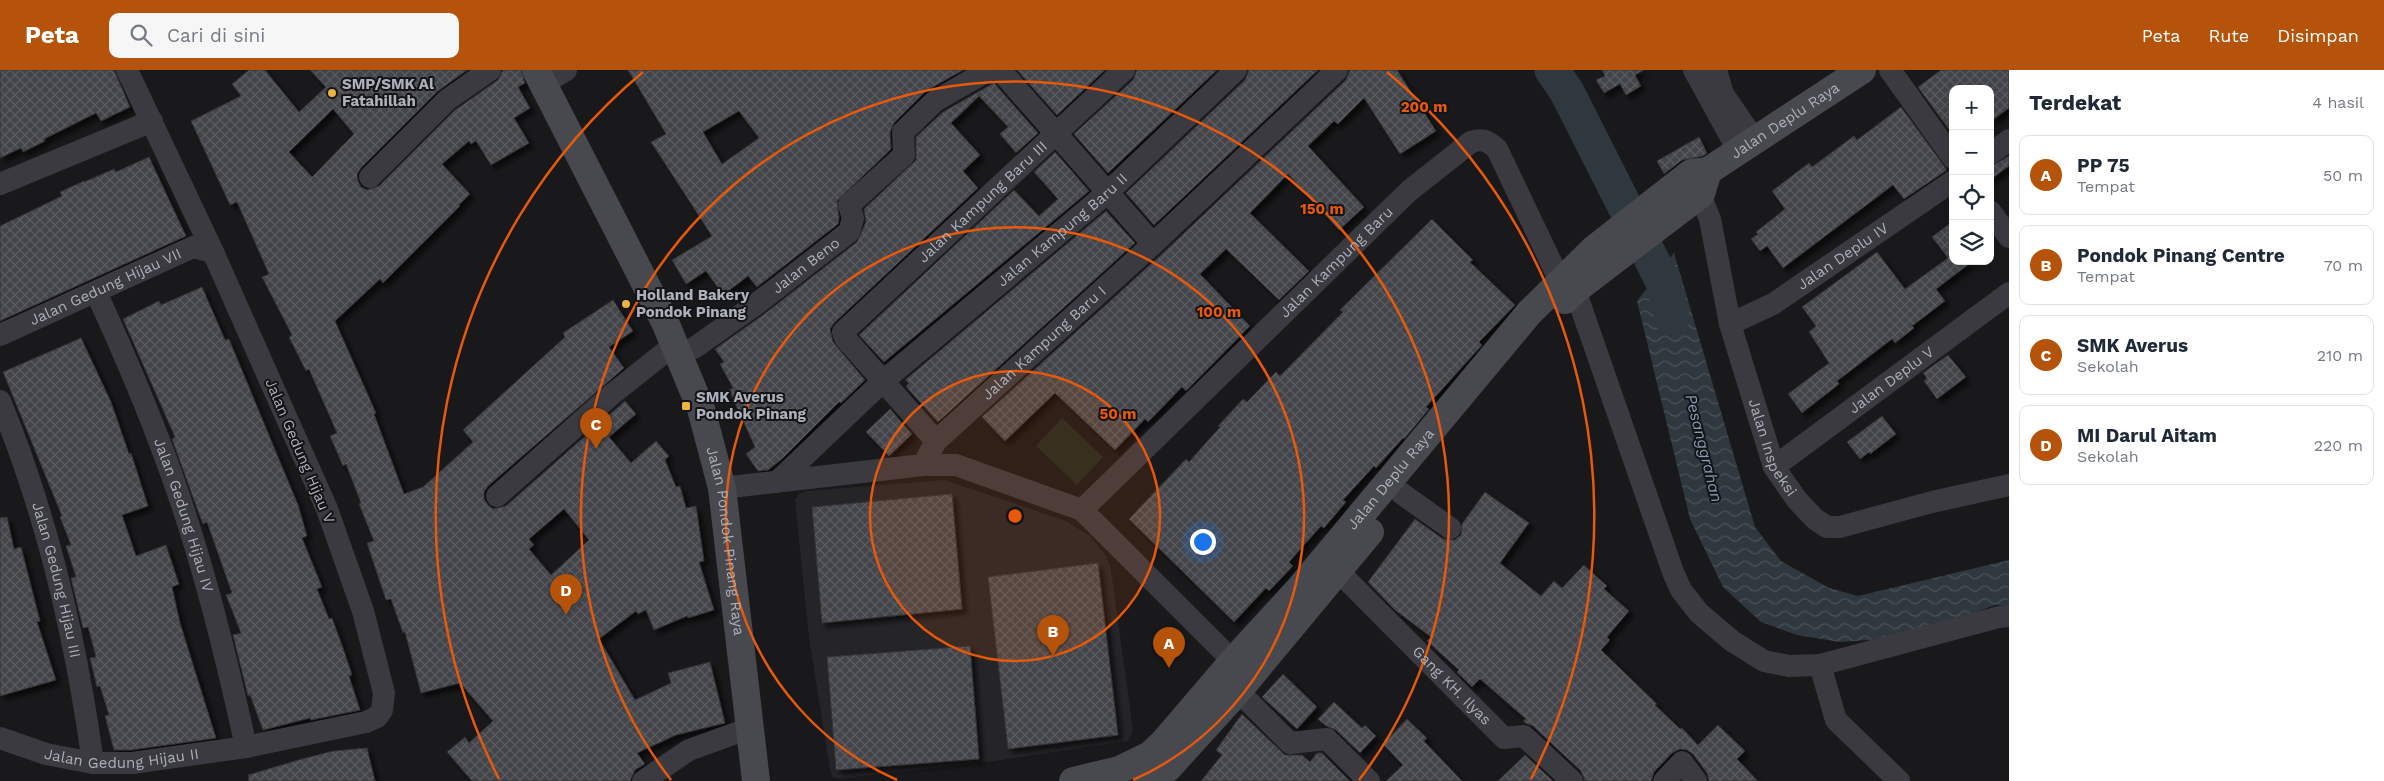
<!DOCTYPE html>
<html lang="id">
<meta charset="utf-8">
<style>
:root{--surface:#fff;--page:#f6f6f7;--text:#1f2937;--muted:#747a83;--line:#e0e1e3;--accent:#b45309}
body{margin:0;font-family:"Work Sans",sans-serif;background:var(--page);color:var(--text)}
.controls{position:absolute;right:15px;top:15px;display:grid;overflow:hidden;border-radius:10px;box-shadow:0 5px 20px #0002}
.controls button{width:45px;height:45px;display:grid;place-items:center;padding:0;border:0;border-bottom:1px solid var(--line);background:var(--surface);color:var(--text);font:25px sans-serif}
.you{position:absolute;left:1202px;top:471px;width:18px;height:18px;margin:-12px;border:4px solid #fff;border-radius:50%;background:#1a73e8;box-shadow:0 0 0 8px #1a73e833}
.badge{display:grid;place-items:center;width:32px;height:32px;border-radius:50%;background:var(--accent);color:#fff;font-size:16px;font-weight:700}
.pin{position:absolute;translate:-50% -41px;filter:drop-shadow(0 1px 2px #0008)}
.pin::after{content:'';position:absolute;top:26px;width:18px;height:15px;background:inherit;clip-path:polygon(0 0,100% 0,50% 100%)}
.list{margin:0;padding:0;list-style:none}
h2{display:flex;justify-content:space-between;align-items:center;height:65px;margin:0;padding:0 20px;font-size:21px}
h2 small{font-size:16px;font-weight:400;color:var(--muted)}
.list li{display:grid;grid-template-columns:32px 1fr auto;gap:15px;align-items:center;box-sizing:border-box;height:80px;margin:0 10px 10px;padding:0 10px;border:1px solid var(--line);border-radius:10px}
.list b{display:block;font-size:19px;white-space:nowrap}
.list p{margin:0;font-size:16px;white-space:nowrap;color:var(--muted)}
.list em{font-size:16px;font-style:normal;color:var(--muted)}
.icon{flex:none;width:28px;height:28px;fill:none;stroke:currentColor;stroke-width:2;stroke-linecap:round;stroke-linejoin:round}
.map{position:relative;flex:none;width:2009px;height:711px;overflow:hidden}
header{display:flex;align-items:center;gap:30px;box-sizing:border-box;height:70px;padding:0 25px;background:var(--accent);color:#fff}
header strong{font-size:24px}
nav{display:flex;gap:28px;margin-inline-start:auto;font-size:18px}
.search{width:350px;height:45px;background:var(--page);display:flex;align-items:center;gap:12px;box-sizing:border-box;padding:0 18px;border-radius:10px;color:var(--muted);font-size:19px}
main{display:flex}
aside{flex:1;background:var(--surface)}
.map>svg:first-child{display:block}
</style>
<header>
<strong>Peta</strong>
<div class="search"><svg class="icon" aria-label="search" viewBox="0 0 24 24"><circle cx="10" cy="10" r="6"/><path d="M15 15l6 6"/></svg>Cari di sini</div>
<nav><a>Peta</a><a>Rute</a><a>Disimpan</a></nav>
</header>
<main>
<div class="map">
<svg width="2009" height="711" viewBox="0 0 2009 711">
<defs>
<pattern id="water-waves" width="16" height="10" patternUnits="userSpaceOnUse" patternTransform="scale(1.25)"><rect width="16" height="10" fill="#2f373f"/><path d="M0 5q4-4 8 0t8 0" fill="none" stroke="#4a5159"/></pattern>
<pattern id="building-cross-hatch" width="8" height="8" patternUnits="userSpaceOnUse" patternTransform="scale(1.25)"><rect width="8" height="8" fill="#434448"/><path d="M0 0l8 8M0 8l8-8" fill="none" stroke="#5b5c60"/></pattern>
<filter id="shadow"><feDropShadow dx="4.5" dy="4.5" stdDeviation="2.5" flood-color="#0009"/></filter>
</defs>
<rect width="100%" height="100%" fill="#19191b"/>
<path fill="#252528" d="M 944,410 L 1066,451 L 1090,466 L 1106,486 L 1111,500 L 1133,660 L 1128,671 L 995,691 L 839,709 L 833,707 L 830,700 L 809,567 L 795,430 L 800,423 L 808,421 Z"/>
<path fill="#202922" d="M 1062,348 L 1103,387 L 1077,415 L 1036,376 Z"/>
<path fill="url(#water-waves)" d="M 1674,183 L 1755,457 L 1781,491 L 1829,518 L 1858,526 L 2009,490 L 2009,536 L 1995,535 L 1910,567 L 1840,572 L 1797,565 L 1761,552 L 1723,517 L 1690,449 L 1637,231 Z"/>
<g fill="none" stroke-linecap="round" stroke-linejoin="round">
<path stroke="#2f373f" stroke-width="35" d="M 1552,0 L 1567,22 L 1663,212 L 1672,248"/>
</g>
<path fill="url(#building-cross-hatch)" stroke="#333337" fill-rule="evenodd" filter="url(#shadow)" d="M 0,0 L 114,0 L 130,37 L 101,51 L 96,43 L 44,69 L 45,71 L 23,82 L 21,78 L 0,88 Z
M 249,0 L 265,0 L 299,42 L 326,17 L 310,0 L 467,0 L 438,21 L 361,98 L 357,104 L 358,111 L 361,117 L 367,120 L 379,116 L 455,40 L 498,10 L 503,0 L 521,0 L 525,13 L 518,17 L 530,38 L 514,48 L 529,73 L 491,95 L 476,71 L 471,74 L 469,71 L 442,94 L 470,124 L 459,135 L 460,136 L 383,213 L 380,209 L 335,251 L 376,343 L 374,344 L 404,424 L 423,417 L 473,372 L 463,360 L 565,267 L 563,263 L 613,230 L 633,261 L 609,277 L 624,298 L 488,416 L 484,422 L 484,429 L 488,435 L 493,439 L 506,436 L 625,331 L 636,344 L 609,367 L 631,393 L 656,371 L 669,386 L 665,390 L 676,417 L 680,416 L 686,438 L 696,436 L 704,491 L 699,492 L 714,540 L 688,548 L 687,546 L 654,560 L 646,540 L 638,544 L 636,541 L 599,569 L 635,630 L 671,613 L 668,603 L 710,592 L 725,653 L 676,665 L 637,683 L 645,694 L 635,700 L 630,711 L 472,711 L 447,682 L 465,667 L 469,673 L 493,651 L 460,613 L 421,623 L 405,562 L 403,563 L 391,529 L 386,530 L 367,473 L 374,471 L 359,434 L 361,433 L 346,394 L 343,396 L 330,366 L 337,363 L 309,299 L 306,301 L 289,267 L 292,265 L 262,207 L 269,204 L 237,132 L 230,135 L 191,51 L 241,26 L 232,14 ZM 333,39 L 354,64 L 312,107 L 289,82 ZM 564,439 L 589,470 L 551,505 L 529,479 L 534,475 L 529,469 Z
M 628,0 L 963,0 L 926,21 L 894,53 L 890,62 L 891,79 L 837,131 L 839,148 L 838,154 L 757,217 L 748,206 L 723,225 L 706,201 L 686,214 L 672,190 L 712,166 L 651,72 L 666,64 ZM 739,41 L 759,68 L 722,94 L 703,62 Z
M 1017,0 L 1105,0 L 1057,45 Z
M 1137,0 L 1217,0 L 1108,103 L 1074,64 L 1133,10 Z
M 1249,0 L 1318,0 L 1154,155 L 1126,123 L 1245,10 Z
M 1350,0 L 1397,0 L 1436,61 L 1400,84 L 1364,28 L 1338,54 L 1334,51 L 1308,76 L 1364,137 L 1339,160 L 1288,104 L 1250,143 L 1309,201 L 1279,230 L 1226,179 L 1200,204 L 1250,256 L 1186,321 L 1182,317 L 1148,352 L 1145,349 L 1115,380 L 1055,323 L 1005,371 L 982,347 L 1162,184 L 1346,10 Z
M 1602,0 L 1644,0 L 1635,5 L 1641,16 L 1626,25 L 1620,14 L 1604,23 L 1596,10 L 1605,6 Z
M 1941,0 L 2009,0 L 2009,38 L 1990,52 L 1990,19 L 1953,19 L 1953,65 L 1918,17 Z
M 994,13 L 1038,63 L 1016,83 L 1000,64 L 1008,57 L 979,26 L 951,53 L 980,85 L 963,101 L 978,118 L 834,253 L 830,259 L 833,272 L 865,310 L 841,333 L 839,332 L 783,388 L 768,400 L 758,401 L 746,384 L 755,377 L 729,320 L 733,318 L 720,294 L 724,292 L 715,279 L 763,245 L 857,172 L 866,152 L 864,139 L 916,90 L 916,67 L 943,42 Z
M 1901,37 L 1947,100 L 1904,129 L 1893,115 L 1783,198 L 1767,176 L 1760,181 L 1751,169 L 1758,164 L 1756,162 L 1785,139 L 1772,121 L 1809,93 L 1812,97 L 1854,66 L 1857,70 Z
M 1699,67 L 1707,83 L 1703,86 L 1682,90 L 1664,104 L 1657,91 Z
M 1055,82 L 1089,121 L 884,292 L 859,265 L 1014,120 L 1039,146 L 1058,129 L 1034,102 Z
M 2009,86 L 2009,96 L 1990,110 L 1990,97 Z
M 149,87 L 186,166 L 0,251 L 0,156 L 62,126 L 60,122 L 84,111 L 84,112 L 114,99 L 116,102 Z
M 1106,141 L 1135,173 L 938,352 L 910,321 L 906,316 L 909,313 L 905,310 Z
M 1432,149 L 1473,190 L 1470,192 L 1515,235 L 1479,272 L 1482,275 L 1426,337 L 1429,339 L 1404,369 L 1403,368 L 1376,398 L 1374,396 L 1343,430 L 1346,432 L 1324,458 L 1321,456 L 1289,492 L 1293,496 L 1269,521 L 1266,518 L 1234,552 L 1129,449 L 1186,389 L 1189,392 L 1220,357 L 1218,356 L 1243,329 L 1247,332 L 1276,302 L 1280,306 L 1343,242 L 1340,240 Z
M 1953,151 L 1953,191 L 1973,191 L 1936,219 L 1945,231 L 1912,256 L 1914,258 L 1895,273 L 1892,269 L 1837,311 L 1839,314 L 1802,343 L 1788,324 L 1829,293 L 1809,262 L 1816,256 L 1802,237 L 1877,182 L 1905,219 L 1948,188 L 1932,167 Z
M 202,217 L 225,270 L 229,269 L 298,435 L 307,466 L 302,468 L 322,517 L 317,519 L 329,549 L 332,548 L 343,578 L 352,605 L 349,606 L 360,640 L 311,650 L 310,648 L 263,660 L 250,625 L 248,626 L 233,565 L 241,563 L 226,525 L 232,523 L 207,452 L 203,454 L 198,441 L 172,369 L 175,367 L 123,249 L 159,231 L 161,235 Z
M 81,268 L 111,332 L 129,384 L 131,383 L 148,436 L 122,445 L 136,486 L 166,475 L 179,514 L 172,517 L 180,553 L 216,668 L 131,680 L 114,680 L 105,646 L 109,645 L 100,616 L 97,617 L 90,588 L 96,587 L 88,557 L 83,558 L 71,508 L 76,507 L 66,476 L 71,475 L 60,447 L 62,446 L 3,302 Z
M 1948,285 L 1966,307 L 1937,329 L 1924,311 L 1927,308 L 1923,303 Z
M 890,339 L 912,364 L 889,386 L 866,362 Z
M 1882,346 L 1896,364 L 1870,384 L 1869,382 L 1860,389 L 1847,372 Z
M 1485,422 L 1529,453 L 1500,493 L 1541,526 L 1554,511 L 1562,518 L 1584,495 L 1607,516 L 1604,519 L 1629,541 L 1607,567 L 1610,570 L 1601,580 L 1657,634 L 1655,635 L 1680,659 L 1682,658 L 1698,675 L 1718,655 L 1745,681 L 1737,689 L 1758,711 L 1709,711 L 1707,703 L 1693,684 L 1687,680 L 1680,679 L 1672,683 L 1654,702 L 1651,711 L 1585,711 L 1581,701 L 1533,656 L 1525,653 L 1523,651 L 1526,649 L 1480,609 L 1472,617 L 1457,602 L 1459,600 L 1427,571 L 1431,567 L 1395,540 L 1368,512 L 1415,449 L 1443,469 L 1455,470 L 1461,465 L 1462,454 Z
M 952,424 L 962,539 L 822,553 L 812,437 Z
M 7,447 L 14,479 L 21,477 L 40,551 L 37,552 L 56,610 L 0,626 L 0,448 Z
M 1098,493 L 1118,665 L 1008,679 L 988,507 Z
M 970,576 L 979,689 L 836,700 L 827,587 Z
M 1283,604 L 1317,637 L 1297,659 L 1262,627 Z
M 1334,632 L 1362,658 L 1365,655 L 1376,666 L 1360,683 L 1336,660 L 1326,656 L 1318,649 Z
M 1242,644 L 1285,685 L 1302,685 L 1310,692 L 1317,683 L 1322,683 L 1350,711 L 1201,711 L 1222,685 L 1216,680 Z
M 1407,649 L 1427,668 L 1424,671 L 1462,711 L 1386,711 L 1403,695 L 1383,674 Z
M 367,678 L 375,711 L 249,711 L 248,705 L 302,689 L 333,681 Z
M 1525,685 L 1553,711 L 1498,711 Z"/>
<g fill="none" stroke-linecap="round" stroke-linejoin="round">
<g stroke="#3a3a40" stroke-width="22">
<path d="M 1000,0 L 1153,174"/>
<path d="M 1694,0 L 1739,82"/>
<path d="M 1716,0 L 1723,24 L 1756,72"/>
<path d="M 1890,0 L 1953,88"/>
<path d="M 543,14 L 566,0"/>
<path d="M 1990,84 L 2009,70"/>
<path d="M 370,107 L 447,30 L 490,0"/>
<path id="s1" d="M 1694,111 L 1710,149 L 1730,254 L 1774,397 L 1797,430 L 1815,449 L 1827,457 L 1840,457 L 1932,432 L 2009,415"/>
<path d="M 0,114 L 152,51"/>
<path d="M 1990,141 L 2009,167"/>
<path d="M 1575,220 L 1673,502 L 1681,520 L 1699,543 L 1732,571 L 1764,591 L 1789,596 L 1820,595 L 1999,547 L 2009,546"/>
<path id="s2" d="M 96,222 C 118,270 139,318 158,368 C 197,468 223,572 246,677"/>
<path id="s3" d="M 1730,254 L 1773,234 L 1953,111"/>
<path id="s4" d="M 0,265 L 193,177 L 213,182"/>
<path id="s5" d="M 694,278 L 755,235 L 849,162 L 853,148 L 849,135 L 904,85 L 903,62 L 935,31 L 989,0"/>
<path id="s6" d="M 0,331 C 48,447 76,569 93,693"/>
<path id="s7" d="M 936,371 L 1153,174 L 1337,0"/>
<path id="s8" d="M 923,395 L 936,371 L 845,268 L 843,262 L 1124,0"/>
<path id="s9" d="M 1774,397 L 2009,223"/>
<path id="s10" d="M 777,412 L 882,312 L 1107,123 L 1236,0"/>
<path d="M 722,418 L 923,395 L 956,395 L 1082,440 L 1233,591 L 1238,621 L 1290,673 L 1327,669 L 1369,711"/>
<path d="M 1401,423 L 1450,458"/>
<path d="M 497,426 L 611,325 L 674,275"/>
<path id="s11" d="M 1082,440 L 1409,121 L 1471,72 C 1483,68 1488,71 1497,79 L 1560,211"/>
<path id="s12" d="M 1339,502 L 1504,668 L 1524,666 L 1572,711"/>
<path d="M 1820,595 L 1836,650 L 1899,711"/>
<path id="s13" d="M 0,668 L 46,684 L 93,693 L 132,693 L 246,677 L 366,652 L 377,647 L 382,640 L 384,623 L 363,541 L 327,439 L 213,182 L 127,0"/>
<path d="M 643,711 L 689,680 L 750,658"/>
<path d="M 1664,711 L 1682,692 L 1696,711"/>
</g>
<g stroke="#48494f" stroke-width="28">
<path id="s14" d="M 536,0 L 665,252 L 701,339 L 722,418 L 756,711"/>
<path d="M 1565,230 L 1575,220 L 1701,124 L 1708,101"/>
<path id="s15" d="M 1073,711 L 1119,700 L 1150,685 L 1163,673 L 1233,591 L 1300,518 L 1529,243 L 1594,179 L 1691,103 L 1708,101 L 1862,0"/>
<path d="M 1149,711 L 1168,698 L 1238,621 L 1370,462"/>
</g>
</g>
<circle cx="1015" cy="446" r="145" fill="#e8590c" fill-opacity=".12"/>
<g fill="none" stroke="#e8590c" stroke-width="2.5">
<circle cx="1015" cy="446" r="145"/>
<path d="M897 710A289 289 0 1 1 1133 710"/>
<path d="M671 710A434 434 0 1 1 1359 710"/>
<path d="M499 709A579 579 0 0 1 643 2M1387 2A579 579 0 0 1 1531 709"/>
</g>
<g fill="#edb53e" stroke="#141316" stroke-width="2">
<circle cx="332" cy="23" r="5"/>
<circle cx="626" cy="234" r="5"/>
<rect x="681" y="331" width="10" height="10" rx="2.5"/>
</g>
<g text-anchor="middle" dominant-baseline="central" stroke-width="4" stroke-linejoin="round" paint-order="stroke">
<g font-size="15" font-weight="bold" fill="#abb0ba" stroke="#141316" text-anchor="start">
<text x="342" y="14">SMP/SMK Al<tspan x="342" dy="17">Fatahillah</tspan></text>
<text x="636" y="225">Holland Bakery<tspan x="636" dy="17">Pondok Pinang</tspan></text>
<text x="696" y="327">SMK Averus<tspan x="696" dy="17">Pondok Pinang</tspan></text>
</g>
<g font-size="15" fill="#abb0ba" stroke="#141316">
<text stroke="none"><textPath href="#s15" startOffset="988">Jalan Deplu Raya</textPath></text>
<text stroke="none"><textPath href="#s8" startOffset="362">Jalan Kampung Baru III</textPath></text>
<text stroke="none"><textPath href="#s10" startOffset="381">Jalan Kampung Baru II</textPath></text>
<text stroke="none"><textPath href="#s3" startOffset="132">Jalan Deplu IV</textPath></text>
<text stroke="none"><textPath href="#s11" startOffset="355">Jalan Kampung Baru</textPath></text>
<text stroke="none"><textPath href="#s5" startOffset="139">Jalan Beno</textPath></text>
<text stroke="none"><textPath href="#s4" startOffset="116">Jalan Gedung Hijau VII</textPath></text>
<text stroke="none"><textPath href="#s7" startOffset="146">Jalan Kampung Baru I</textPath></text>
<text stroke="none"><textPath href="#s9" startOffset="146">Jalan Deplu V</textPath></text>
<text stroke="none"><textPath href="#s1" startOffset="279">Jalan Inspeksi</textPath></text>
<text transform="translate(300 381) rotate(67)">Jalan Gedung Hijau V</text>
<text stroke="none"><textPath href="#s15" startOffset="448">Jalan Deplu Raya</textPath></text>
<text stroke="none"><textPath href="#s2" startOffset="240">Jalan Gedung Hijau IV</textPath></text>
<text stroke="none"><textPath href="#s14" startOffset="512">Jalan Pondok Pinang Raya</textPath></text>
<text stroke="none"><textPath href="#s6" startOffset="188">Jalan Gedung Hijau III</textPath></text>
<text stroke="none"><textPath href="#s12" startOffset="160">Gang KH. Ilyas</textPath></text>
<text stroke="none"><textPath href="#s13" startOffset="125">Jalan Gedung Hijau II</textPath></text>
</g>
<g font-size="16" font-style="italic" fill="#849cb4" stroke="#141316">
<text transform="translate(1704 378) rotate(76)">Pesanggrahan</text>
</g>
</g>
<circle cx="1015" cy="446" r="8" fill="#e8590c" stroke="#141316" stroke-width="2.5"/>
<g font-size="15" text-anchor="middle" font-weight="bold" fill="#e8590c" stroke="#141316" stroke-width="4" stroke-linejoin="round" paint-order="stroke">
<text x="1424" y="42">200 m</text>
<text x="1322" y="144">150 m</text>
<text x="1219" y="247">100 m</text>
<text x="1118" y="349">50 m</text>
</g>
</svg>
<div class="controls">
<button>+</button>
<button>−</button>
<button><svg class="icon" aria-label="locate" viewBox="0 0 24 24"><circle cx="12" cy="12" r="6"/><path d="M12 2v4M12 18v4M2 12h4M18 12h4"/></svg></button>
<button><svg class="icon" aria-label="layers" viewBox="0 0 24 24"><path d="M12 4l9 5-9 5-9-5zM3 14l9 5 9-5"/></svg></button>
</div>
<div class="you"></div>
<div class="pin badge" style="left:1169px;top:598px">A</div>
<div class="pin badge" style="left:1053px;top:586px">B</div>
<div class="pin badge" style="left:596px;top:379px">C</div>
<div class="pin badge" style="left:566px;top:545px">D</div>
</div>
<aside>
<h2>Terdekat<small>4 hasil</small></h2>
<ul class="list">
<li><span class="badge">A</span><div><b>PP 75</b><p>Tempat</p></div><em>50 m</em></li>
<li><span class="badge">B</span><div><b>Pondok Pinang Centre</b><p>Tempat</p></div><em>70 m</em></li>
<li><span class="badge">C</span><div><b>SMK Averus</b><p>Sekolah</p></div><em>210 m</em></li>
<li><span class="badge">D</span><div><b>MI Darul Aitam</b><p>Sekolah</p></div><em>220 m</em></li>
</ul>
</aside>
</main>
